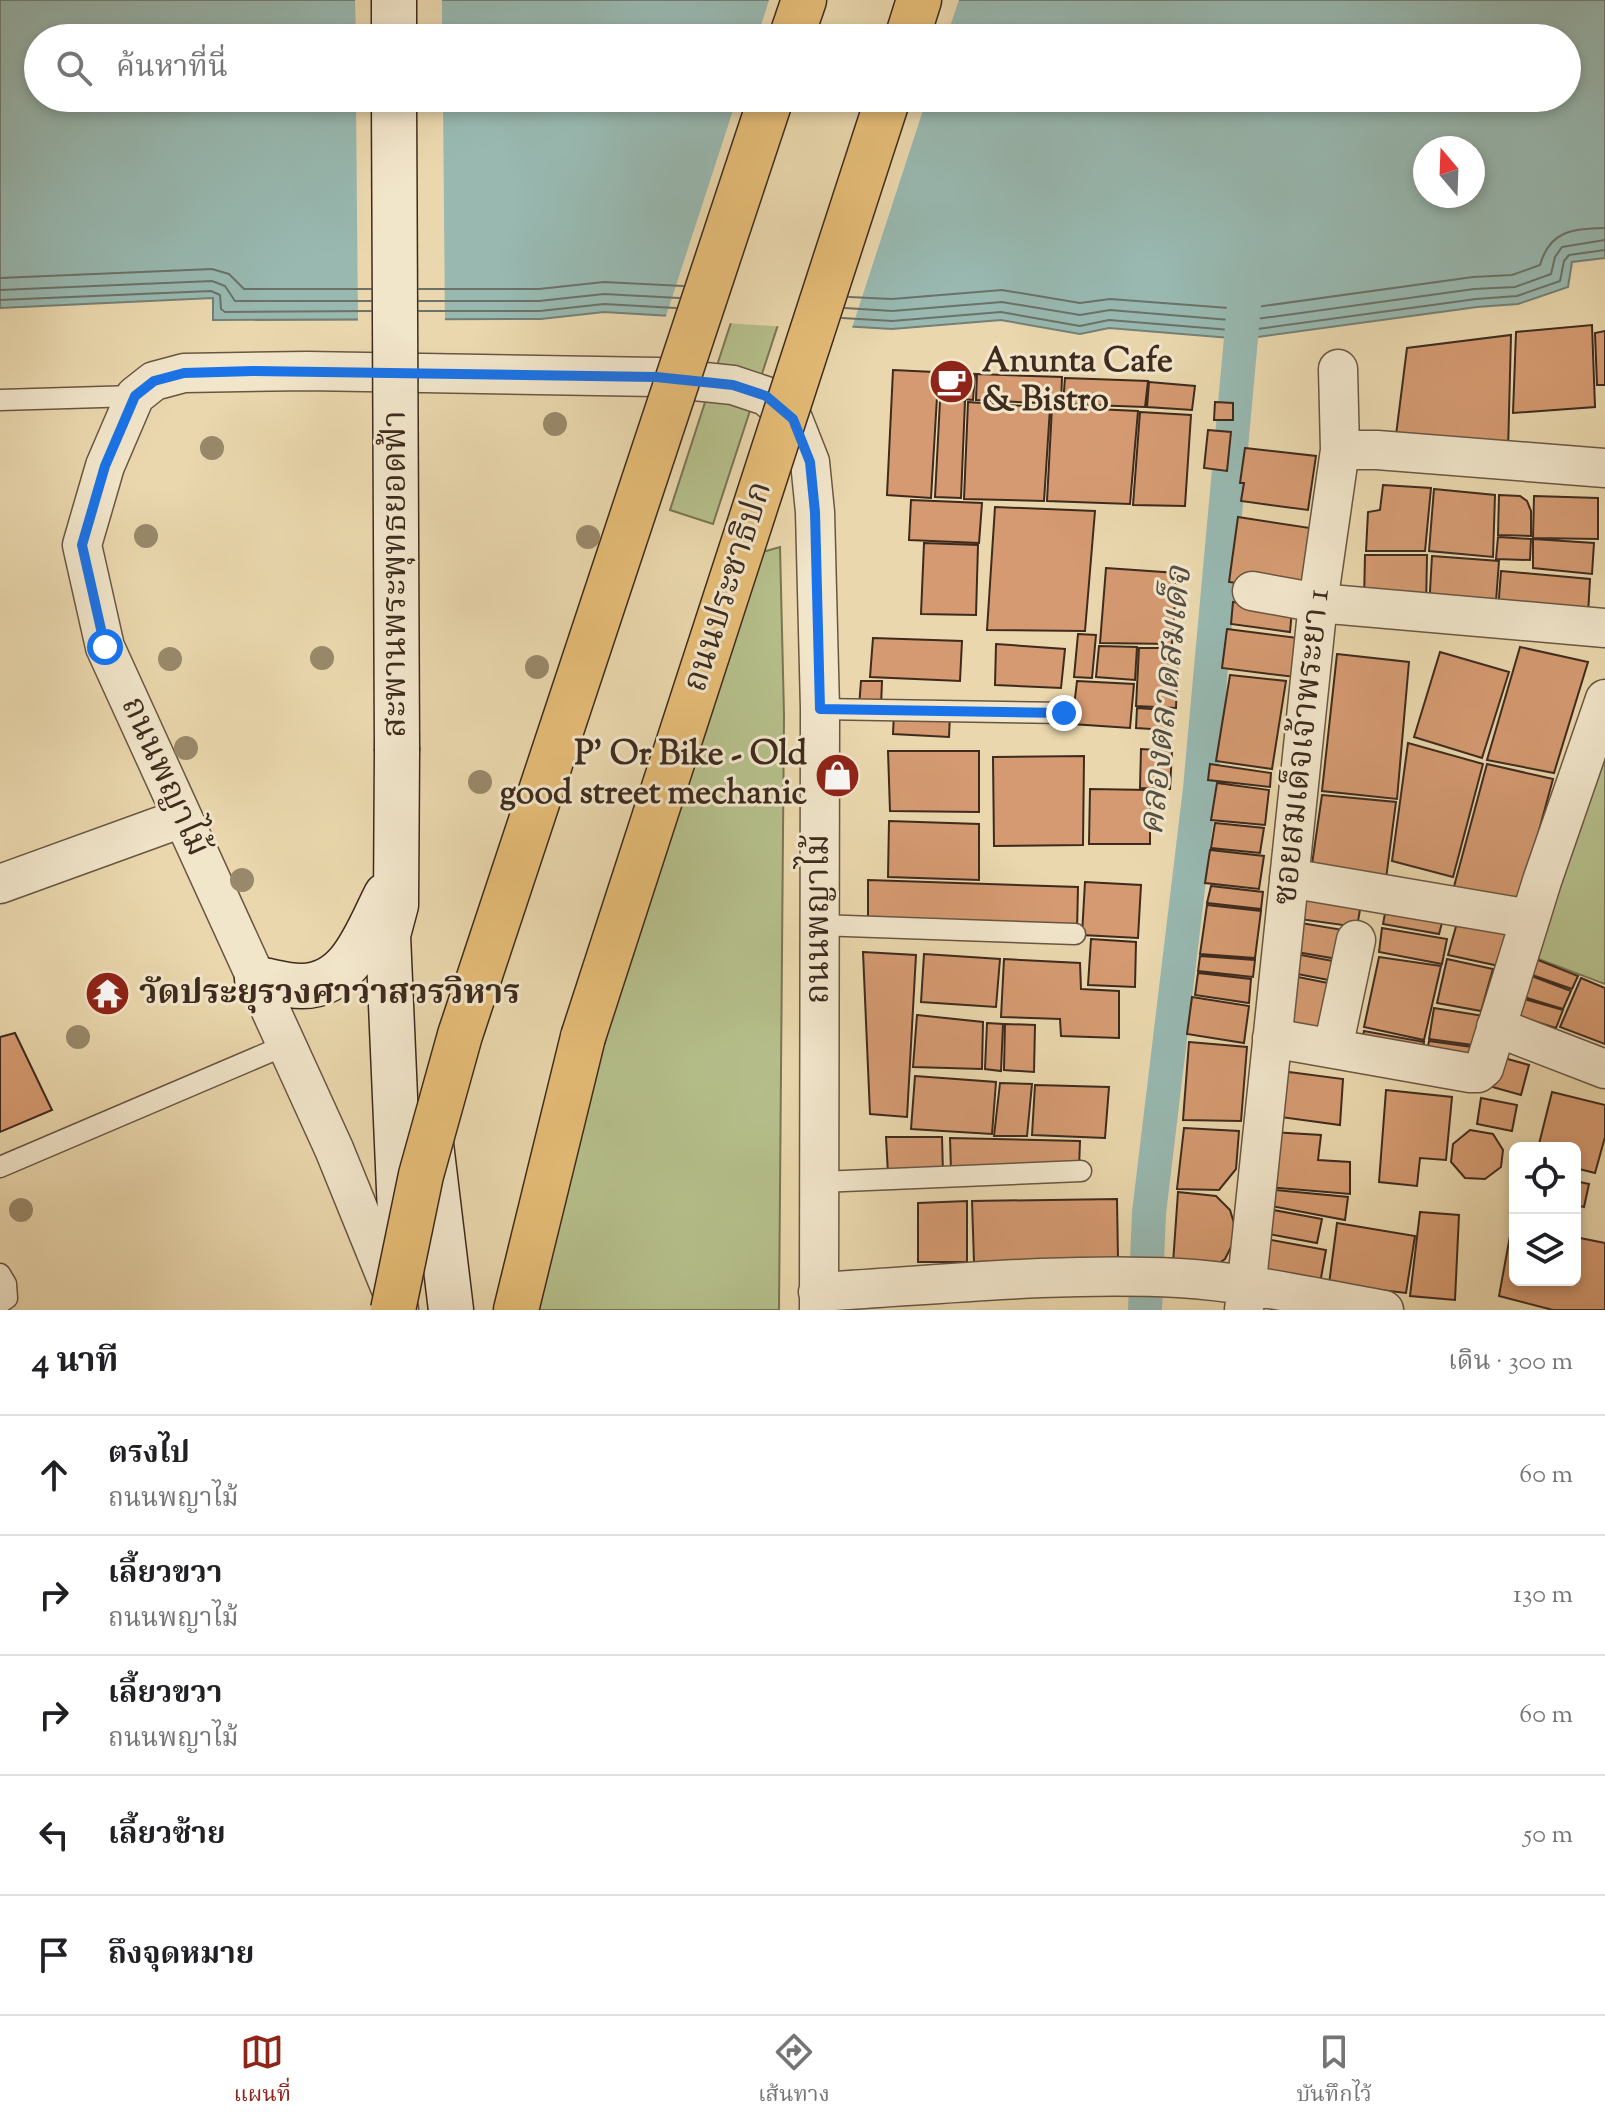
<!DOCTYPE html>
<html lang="th">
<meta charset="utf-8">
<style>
:root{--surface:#fff;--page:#f6f6f6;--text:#202124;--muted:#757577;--line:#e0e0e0;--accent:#8f2418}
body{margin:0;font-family:"Sorts Mill Goudy","Noto Serif Thai",serif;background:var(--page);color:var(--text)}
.controls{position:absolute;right:24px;bottom:24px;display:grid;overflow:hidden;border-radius:12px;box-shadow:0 4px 12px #0003}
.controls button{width:72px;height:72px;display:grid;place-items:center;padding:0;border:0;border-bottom:2px solid var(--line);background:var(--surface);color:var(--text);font:40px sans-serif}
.compass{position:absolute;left:1413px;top:136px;width:72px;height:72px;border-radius:50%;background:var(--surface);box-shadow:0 4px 12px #0003;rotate:341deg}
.stop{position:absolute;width:24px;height:24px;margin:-18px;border:6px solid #1a73e8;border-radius:50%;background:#fff}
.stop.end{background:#1a73e8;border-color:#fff;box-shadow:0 2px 8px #0008}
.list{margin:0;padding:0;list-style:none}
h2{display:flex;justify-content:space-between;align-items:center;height:104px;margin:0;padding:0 32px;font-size:34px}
h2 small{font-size:26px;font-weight:400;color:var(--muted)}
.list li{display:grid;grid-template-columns:52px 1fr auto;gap:24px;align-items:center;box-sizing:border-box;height:120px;padding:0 32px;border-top:2px solid var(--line)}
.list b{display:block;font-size:30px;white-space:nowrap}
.list p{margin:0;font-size:26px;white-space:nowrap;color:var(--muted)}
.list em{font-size:26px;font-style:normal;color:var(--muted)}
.icon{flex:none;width:44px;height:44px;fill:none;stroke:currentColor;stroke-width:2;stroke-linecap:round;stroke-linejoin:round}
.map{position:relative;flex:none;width:1605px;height:1310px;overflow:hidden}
.search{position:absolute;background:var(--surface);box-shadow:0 4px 12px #0003;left:24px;right:24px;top:24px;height:88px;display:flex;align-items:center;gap:20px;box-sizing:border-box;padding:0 28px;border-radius:44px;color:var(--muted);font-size:30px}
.sheet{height:704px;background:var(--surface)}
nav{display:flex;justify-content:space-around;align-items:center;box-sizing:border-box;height:112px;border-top:2px solid var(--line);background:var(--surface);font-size:22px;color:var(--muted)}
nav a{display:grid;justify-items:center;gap:4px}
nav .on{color:var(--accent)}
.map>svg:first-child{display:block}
</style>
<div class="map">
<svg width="1605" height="1310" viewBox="0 0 1605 1310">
<rect width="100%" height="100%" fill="#ead7ad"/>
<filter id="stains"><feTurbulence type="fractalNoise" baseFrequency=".0025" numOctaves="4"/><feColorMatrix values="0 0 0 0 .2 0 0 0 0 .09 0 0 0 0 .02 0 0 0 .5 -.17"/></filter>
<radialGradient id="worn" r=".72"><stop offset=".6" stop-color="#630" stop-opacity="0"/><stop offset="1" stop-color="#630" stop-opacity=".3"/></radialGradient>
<path fill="#b5bf8b" stroke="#7a7554" stroke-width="2" d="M 804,98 L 852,98 L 713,524 L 670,510 Z
M 780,547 L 784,715 L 779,1310 L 539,1310 L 596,1053 L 759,553 Z
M 1605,738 L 1605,984 L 1533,957 Z"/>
<path fill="#98b8b0" stroke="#748076" stroke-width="2" fill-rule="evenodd" d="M 0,0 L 1605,0 L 1605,258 L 1572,262 L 1568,287 L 1518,304 L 1477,307 L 1243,339 L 1109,328 L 1080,334 L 1001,320 L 892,329 L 604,312 L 541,319 L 213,320 L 213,298 L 0,308 ZM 38,38 L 1567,38 L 1567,98 L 38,98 ZM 1425,148 L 1473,148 L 1473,196 L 1425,196 Z"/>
<path fill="#ead7ad" d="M 355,0 L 442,0 L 442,38 L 356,38 Z
M 769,0 L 959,0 L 946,38 L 757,38 Z
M 356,98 L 443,98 L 445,323 L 358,323 Z
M 737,98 L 927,98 L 851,331 L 665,319 Z"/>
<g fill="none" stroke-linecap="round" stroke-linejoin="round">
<path stroke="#6b7267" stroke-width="2" d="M 0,278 L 212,269 L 229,274 L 244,289 L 371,289
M 419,289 L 539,289 L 604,282 L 683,286
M 0,290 L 212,281 L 225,286 L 235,301 L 371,301
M 849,297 L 892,299 L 1002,290 L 1080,303 L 1110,299 L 1242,309 L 1473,277 L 1512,275 L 1540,265 C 1550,230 1573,229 1605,228
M 0,300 L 211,291 L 220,295 L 221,309 L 225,312 L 371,311
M 419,301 L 539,301 L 604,294 L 679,298
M 845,308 L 892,311 L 1002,302 L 1080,315 L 1110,310 L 1242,321 L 1474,289 L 1515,287 L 1551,274 L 1555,257 L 1562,247 L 1605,240
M 419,311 L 540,311 L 604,304 L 676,308
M 842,318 L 892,321 L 1001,312 L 1080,326 L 1109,320 L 1243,331 L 1476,299 L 1517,296 L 1560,281 L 1564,261 L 1569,255 L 1605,250"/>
<path stroke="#98b8b0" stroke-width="34" d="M 1145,1310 L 1149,1213 L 1200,789 L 1245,294"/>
</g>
<path fill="#d59a71" stroke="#3e2b1e" stroke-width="2" d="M 1592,325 L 1595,407 L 1513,413 L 1516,332 Z
M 1605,331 L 1605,385 L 1597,385 L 1595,333 Z
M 1511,335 L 1508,452 L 1395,443 L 1407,348 Z
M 893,370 L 975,374 L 973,400 L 937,397 L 931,498 L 887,495 Z
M 977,374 L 1062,377 L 1061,404 L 976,400 Z
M 1065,378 L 1148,381 L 1145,407 L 1063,404 Z
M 1149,382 L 1195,386 L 1192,410 L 1147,407 Z
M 940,401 L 965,401 L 961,498 L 935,497 Z
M 968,402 L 1050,408 L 1044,501 L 964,499 Z
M 1215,402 L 1233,403 L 1233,420 L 1214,420 Z
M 1052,407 L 1138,411 L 1130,504 L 1047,501 Z
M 1140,412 L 1191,415 L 1185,506 L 1133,505 Z
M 1208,430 L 1231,432 L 1227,471 L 1204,468 Z
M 1245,448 L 1316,456 L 1308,510 L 1241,501 L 1244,483 L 1240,483 Z
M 1383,485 L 1431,488 L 1425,551 L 1366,551 L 1368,512 L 1380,510 Z
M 1434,489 L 1495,495 L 1493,557 L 1429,551 Z
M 1499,495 L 1520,496 L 1527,501 L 1531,511 L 1531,536 L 1498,535 Z
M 1534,496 L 1598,498 L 1598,539 L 1533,538 Z
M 911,500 L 982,503 L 979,543 L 909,540 Z
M 995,507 L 1095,511 L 1085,631 L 987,630 Z
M 1238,517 L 1310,528 L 1302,592 L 1229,582 Z
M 1498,537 L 1531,539 L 1530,560 L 1496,559 Z
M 1533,539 L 1594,543 L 1592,574 L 1533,568 Z
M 924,543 L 978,545 L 976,615 L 921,614 Z
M 1365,555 L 1427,555 L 1426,608 L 1364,602 Z
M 1432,556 L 1499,561 L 1495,615 L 1429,609 Z
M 1106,568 L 1177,573 L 1172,644 L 1100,643 Z
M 1501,571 L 1590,579 L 1588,615 L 1498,611 Z
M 1233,602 L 1292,610 L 1290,632 L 1231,624 Z
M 1227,629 L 1298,638 L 1295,677 L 1222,668 Z
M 1078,634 L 1096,635 L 1092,678 L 1074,677 Z
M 873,638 L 962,641 L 960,681 L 870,677 Z
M 996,644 L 1065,649 L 1061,688 L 995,685 Z
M 1099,646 L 1137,647 L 1135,680 L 1096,677 Z
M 1520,647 L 1588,662 L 1554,773 L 1487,760 Z
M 1139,648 L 1178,648 L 1176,708 L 1136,706 Z
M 1440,652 L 1509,672 L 1482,758 L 1414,737 Z
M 1337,654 L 1409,662 L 1397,799 L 1322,791 Z
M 1230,675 L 1286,681 L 1272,769 L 1216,761 Z
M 861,681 L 882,681 L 881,707 L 859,707 Z
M 1077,681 L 1134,684 L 1130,728 L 1072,724 Z
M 1137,708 L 1167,710 L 1166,730 L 1136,728 Z
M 894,712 L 950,714 L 949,737 L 893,734 Z
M 1408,743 L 1483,764 L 1453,877 L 1392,861 Z
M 1141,749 L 1172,751 L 1170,789 L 1140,788 Z
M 888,751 L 979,751 L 979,812 L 890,811 Z
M 1084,756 L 1083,845 L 994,846 L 993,757 Z
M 1210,764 L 1271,773 L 1270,787 L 1208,780 Z
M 1487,764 L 1553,779 L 1519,904 L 1452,894 Z
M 1217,783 L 1269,790 L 1265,825 L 1211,820 Z
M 1090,789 L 1150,790 L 1150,844 L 1089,844 Z
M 1322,795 L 1396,802 L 1386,879 L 1311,871 Z
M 889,821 L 979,824 L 979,880 L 888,877 Z
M 1215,823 L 1264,828 L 1260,853 L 1211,848 Z
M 1210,850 L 1264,856 L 1259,889 L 1205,883 Z
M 868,880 L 1078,887 L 1077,931 L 868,921 Z
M 1085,882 L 1141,885 L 1138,938 L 1082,935 Z
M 1211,886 L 1263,892 L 1261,909 L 1207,903 Z
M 1295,893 L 1361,904 L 1357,927 L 1292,918 Z
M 1388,898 L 1446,908 L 1439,934 L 1383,924 Z
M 1207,905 L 1261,911 L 1255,958 L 1200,954 Z
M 1289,921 L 1355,932 L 1349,961 L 1285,950 Z
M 1457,923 L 1507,934 L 1499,966 L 1448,955 Z
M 1382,928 L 1447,939 L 1442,964 L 1379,952 Z
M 1091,939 L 1136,942 L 1135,987 L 1088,985 Z
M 863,952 L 916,955 L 907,1117 L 870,1114 Z
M 1285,952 L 1349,964 L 1344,983 L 1282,971 Z
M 924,954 L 1000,959 L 996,1007 L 921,1002 Z
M 1523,954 L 1578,976 L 1572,989 L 1518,970 Z
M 1200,956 L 1255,960 L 1253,977 L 1198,971 Z
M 1379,957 L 1441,966 L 1424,1040 L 1364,1027 Z
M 1004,959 L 1080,963 L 1081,989 L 1119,991 L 1119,1038 L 1061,1036 L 1060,1019 L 1001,1017 Z
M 1447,959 L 1493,969 L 1481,1011 L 1437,1003 Z
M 1518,971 L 1571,991 L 1563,1009 L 1511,993 Z
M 1198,973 L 1251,979 L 1249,1003 L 1195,995 Z
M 1283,974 L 1343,986 L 1331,1042 L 1276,1031 Z
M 1581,978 L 1605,988 L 1605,1044 L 1560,1027 Z
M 1510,995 L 1563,1010 L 1556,1028 L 1504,1012 Z
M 1192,997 L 1249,1006 L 1244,1043 L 1187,1034 Z
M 1434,1008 L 1484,1016 L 1480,1046 L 1429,1039 Z
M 917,1015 L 983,1022 L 982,1069 L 913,1067 Z
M 987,1023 L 1003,1024 L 1001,1071 L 985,1069 Z
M 1005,1024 L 1035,1025 L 1034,1072 L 1004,1070 Z
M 1364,1031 L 1424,1042 L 1421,1061 L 1360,1049 Z
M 15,1033 L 52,1110 L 0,1132 L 0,1037 Z
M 1429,1041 L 1479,1048 L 1468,1068 L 1425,1062 Z
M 1189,1042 L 1247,1047 L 1241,1121 L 1183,1120 Z
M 1497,1056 L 1529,1065 L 1521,1095 L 1489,1086 Z
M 1289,1072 L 1343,1079 L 1340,1125 L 1273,1116 L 1274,1082 Z
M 915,1076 L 996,1082 L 992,1134 L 911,1129 Z
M 1000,1083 L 1032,1084 L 1027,1136 L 994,1136 Z
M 1035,1085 L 1109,1087 L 1105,1138 L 1032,1135 Z
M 1386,1090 L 1452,1097 L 1446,1160 L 1420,1158 L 1417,1186 L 1379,1182 Z
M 1552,1092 L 1605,1105 L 1605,1137 L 1595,1173 L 1575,1168 L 1575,1148 L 1538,1148 Z
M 1481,1098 L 1517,1105 L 1512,1131 L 1477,1124 Z
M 1184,1128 L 1239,1131 L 1236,1169 L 1219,1190 L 1177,1189 Z
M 1470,1130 L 1493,1134 L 1503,1150 L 1501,1167 L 1485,1179 L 1465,1178 L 1451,1162 L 1453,1144 Z
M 1271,1132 L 1321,1135 L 1318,1160 L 1350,1162 L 1350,1194 L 1267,1187 Z
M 886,1137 L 942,1137 L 943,1173 L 888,1174 Z
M 950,1138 L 1080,1141 L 1079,1168 L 951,1171 Z
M 1575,1181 L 1589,1184 L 1584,1207 L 1575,1205 Z
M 1266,1189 L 1348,1197 L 1345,1220 L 1266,1205 Z
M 1178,1192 L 1216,1196 L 1230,1210 L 1234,1223 L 1232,1245 L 1225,1259 L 1213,1267 L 1173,1263 Z
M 1117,1199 L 1118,1260 L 974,1262 L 972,1201 Z
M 967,1201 L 967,1262 L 918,1262 L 918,1203 Z
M 1268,1209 L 1322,1219 L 1317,1243 L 1263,1233 Z
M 1420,1212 L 1459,1215 L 1455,1300 L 1410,1296 Z
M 1337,1223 L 1415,1236 L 1406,1293 L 1329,1284 Z
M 1512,1225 L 1515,1226 L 1515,1280 L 1575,1280 L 1575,1237 L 1605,1243 L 1605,1310 L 1553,1310 L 1499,1296 Z
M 1261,1238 L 1326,1250 L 1319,1289 L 1260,1271 Z"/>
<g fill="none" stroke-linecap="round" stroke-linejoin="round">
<defs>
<path id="lane" d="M 0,400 L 135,396
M 820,709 L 1064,713
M 818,925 L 1075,934
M 0,1167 L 286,1045
M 820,1182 L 1081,1171
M 0,1274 L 6,1284 L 7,1298 L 0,1303"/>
<path id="street" d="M 1340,450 L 1377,450 L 1605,468
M 1252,591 L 1318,603 L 1605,628
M 1289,878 L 1530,919
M 0,884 L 182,818
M 1496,1027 L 1605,1069
M 1272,1038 L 1470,1073 L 1478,1073 L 1484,1068 L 1542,881 L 1605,699
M 1333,1048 L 1356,940
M 818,1292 C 937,1285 1060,1272 1179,1278 C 1247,1282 1316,1298 1384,1310
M 399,1309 L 334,1149 L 105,647 L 82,545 L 105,466 L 135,396 L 154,381 L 184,373 L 307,371 L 656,377 L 733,385 L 766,396 L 793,419 L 810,462 L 815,512 L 820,709 L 819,1310
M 1244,1310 L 1318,603 L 1340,450 L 1338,369"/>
<path id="secondary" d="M 394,0 L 394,38
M 397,751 L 396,905 L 388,935 L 401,1236
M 257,979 C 271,981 286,986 301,986 C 350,987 367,932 386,895
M 431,1144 L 451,1310"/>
<path id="primary" d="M 791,38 L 804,0
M 907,38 L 919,0
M 516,1310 L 583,1037"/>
</defs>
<use href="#lane" stroke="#695642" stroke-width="23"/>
<use href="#street" stroke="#695642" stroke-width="41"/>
<use href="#secondary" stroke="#3e2b1e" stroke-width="47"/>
<use href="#primary" stroke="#3e2b1e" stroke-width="47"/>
<use href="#lane" stroke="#f1e5ca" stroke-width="20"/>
<use href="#street" stroke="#f1e5ca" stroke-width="38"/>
<use href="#secondary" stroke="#f1e5ca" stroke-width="44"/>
<use href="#primary" stroke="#e5bc76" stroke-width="44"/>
<defs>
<path id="secondary-bridge" d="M 394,98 L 397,751"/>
<path id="primary-bridge" d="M 583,1037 L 888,98
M 393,1310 L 421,1175 L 460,1035 L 771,98"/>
</defs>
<use href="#secondary-bridge" stroke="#3e2b1e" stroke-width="47" stroke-linecap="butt"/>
<use href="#primary-bridge" stroke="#3e2b1e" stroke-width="47" stroke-linecap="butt"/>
<use href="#secondary-bridge" stroke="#f1e5ca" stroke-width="44"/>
<use href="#primary-bridge" stroke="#e5bc76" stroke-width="44"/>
</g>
<g fill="#99896a">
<circle cx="555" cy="424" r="12"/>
<circle cx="212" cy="448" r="12"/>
<circle cx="146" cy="536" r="12"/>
<circle cx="588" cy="537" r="12"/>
<circle cx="322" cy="658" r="12"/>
<circle cx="170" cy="659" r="12"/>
<circle cx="537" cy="667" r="12"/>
<circle cx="186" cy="748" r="12"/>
<circle cx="480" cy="782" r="12"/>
<circle cx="242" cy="880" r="12"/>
<circle cx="78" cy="1037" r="12"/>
<circle cx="21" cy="1210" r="12"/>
</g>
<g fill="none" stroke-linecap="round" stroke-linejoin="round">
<path stroke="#1a73e8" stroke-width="10" d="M 105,647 L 82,545 L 105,466 L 135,396 L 154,381 L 184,373 L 253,371 L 656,377 L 733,385 L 766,396 L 793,419 L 810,462 L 815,512 L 820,709 L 1064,713"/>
</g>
<defs>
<symbol id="cafe-disc" viewBox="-11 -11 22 22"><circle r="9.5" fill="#8f2418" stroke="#f1e5ca"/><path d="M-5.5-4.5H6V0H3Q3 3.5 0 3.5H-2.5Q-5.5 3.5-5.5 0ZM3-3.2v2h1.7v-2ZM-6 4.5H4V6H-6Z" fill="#fff"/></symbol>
<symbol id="shop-disc" viewBox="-11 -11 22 22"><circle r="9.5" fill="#8f2418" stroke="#f1e5ca"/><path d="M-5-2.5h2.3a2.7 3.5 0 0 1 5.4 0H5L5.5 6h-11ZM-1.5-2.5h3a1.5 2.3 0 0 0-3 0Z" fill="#fff"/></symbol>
<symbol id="temple-disc" viewBox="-11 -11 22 22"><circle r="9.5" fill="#8f2418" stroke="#f1e5ca"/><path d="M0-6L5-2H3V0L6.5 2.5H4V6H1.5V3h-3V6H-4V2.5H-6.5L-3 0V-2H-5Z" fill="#fff"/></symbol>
</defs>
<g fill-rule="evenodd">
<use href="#cafe-disc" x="926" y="356" width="51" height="51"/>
<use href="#shop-disc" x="812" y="750" width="51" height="51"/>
<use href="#temple-disc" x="82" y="968" width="51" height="51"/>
</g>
<g text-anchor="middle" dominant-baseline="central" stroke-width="6" stroke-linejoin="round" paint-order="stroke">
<g font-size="34" font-weight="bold" fill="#3e2b1e" stroke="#f1e5ca" text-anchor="start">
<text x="982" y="362">Anunta Cafe<tspan x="982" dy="39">&amp; Bistro</tspan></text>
<text x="807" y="755" text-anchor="end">P' Or Bike - Old<tspan x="807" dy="39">good street mechanic</tspan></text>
<text x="139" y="994">วัดประยุรวงศาวาสวรวิหาร</text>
</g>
<g font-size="34" fill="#3e2b1e" stroke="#f1e5ca">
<text transform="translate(396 574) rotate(-90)">สะพานพระพุทธยอดฟ้า</text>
<text transform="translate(729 587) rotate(-72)">ถนนประชาธิปก</text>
<text transform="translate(1303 747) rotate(-84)">ซอยสมเด็จเจ้าพระยา 1</text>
<text transform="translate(164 777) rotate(66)">ถนนพญาไม้</text>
<text transform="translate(819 919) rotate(-90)">ถนนพญาไม้</text>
</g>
<g font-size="36" font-style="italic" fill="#544e42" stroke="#f1e5ca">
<text transform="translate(1167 701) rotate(-84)">คลองตลาดสมเด็จ</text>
</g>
</g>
<rect width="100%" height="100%" filter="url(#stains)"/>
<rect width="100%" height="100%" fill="url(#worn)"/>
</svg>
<div class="controls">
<button><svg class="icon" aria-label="locate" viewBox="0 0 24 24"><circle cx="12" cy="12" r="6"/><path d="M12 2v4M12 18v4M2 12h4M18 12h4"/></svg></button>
<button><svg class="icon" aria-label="layers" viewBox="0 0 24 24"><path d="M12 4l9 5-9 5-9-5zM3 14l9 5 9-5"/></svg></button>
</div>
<svg class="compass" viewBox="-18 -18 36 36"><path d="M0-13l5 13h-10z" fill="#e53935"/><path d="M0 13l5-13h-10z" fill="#757577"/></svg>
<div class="stop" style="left:105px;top:647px"></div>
<div class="stop end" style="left:1064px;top:713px"></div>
<div class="search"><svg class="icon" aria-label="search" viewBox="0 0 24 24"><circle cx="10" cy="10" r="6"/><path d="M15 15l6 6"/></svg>ค้นหาที่นี่</div>
</div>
<section class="sheet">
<h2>4 นาที<small>เดิน · 300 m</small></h2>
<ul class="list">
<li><svg class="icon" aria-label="ahead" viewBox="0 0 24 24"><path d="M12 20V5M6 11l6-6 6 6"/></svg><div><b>ตรงไป</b><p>ถนนพญาไม้</p></div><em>60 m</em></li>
<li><svg class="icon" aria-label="right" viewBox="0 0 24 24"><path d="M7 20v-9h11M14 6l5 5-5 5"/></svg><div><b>เลี้ยวขวา</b><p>ถนนพญาไม้</p></div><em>130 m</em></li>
<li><svg class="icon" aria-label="right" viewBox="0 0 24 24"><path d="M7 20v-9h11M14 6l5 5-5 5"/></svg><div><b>เลี้ยวขวา</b><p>ถนนพญาไม้</p></div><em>60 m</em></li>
<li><svg class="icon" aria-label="left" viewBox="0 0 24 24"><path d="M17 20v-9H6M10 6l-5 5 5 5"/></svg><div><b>เลี้ยวซ้าย</b></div><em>50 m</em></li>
<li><svg class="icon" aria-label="arrive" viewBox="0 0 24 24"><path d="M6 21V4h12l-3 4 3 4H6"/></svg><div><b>ถึงจุดหมาย</b></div></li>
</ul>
</section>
<nav>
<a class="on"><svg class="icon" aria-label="map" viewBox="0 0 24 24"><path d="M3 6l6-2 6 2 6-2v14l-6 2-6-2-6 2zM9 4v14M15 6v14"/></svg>แผนที่</a>
<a><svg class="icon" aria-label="directions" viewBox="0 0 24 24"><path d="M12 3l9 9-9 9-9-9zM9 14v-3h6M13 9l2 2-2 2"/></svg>เส้นทาง</a>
<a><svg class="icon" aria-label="saved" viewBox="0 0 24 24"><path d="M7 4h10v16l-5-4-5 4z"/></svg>บันทึกไว้</a>
</nav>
